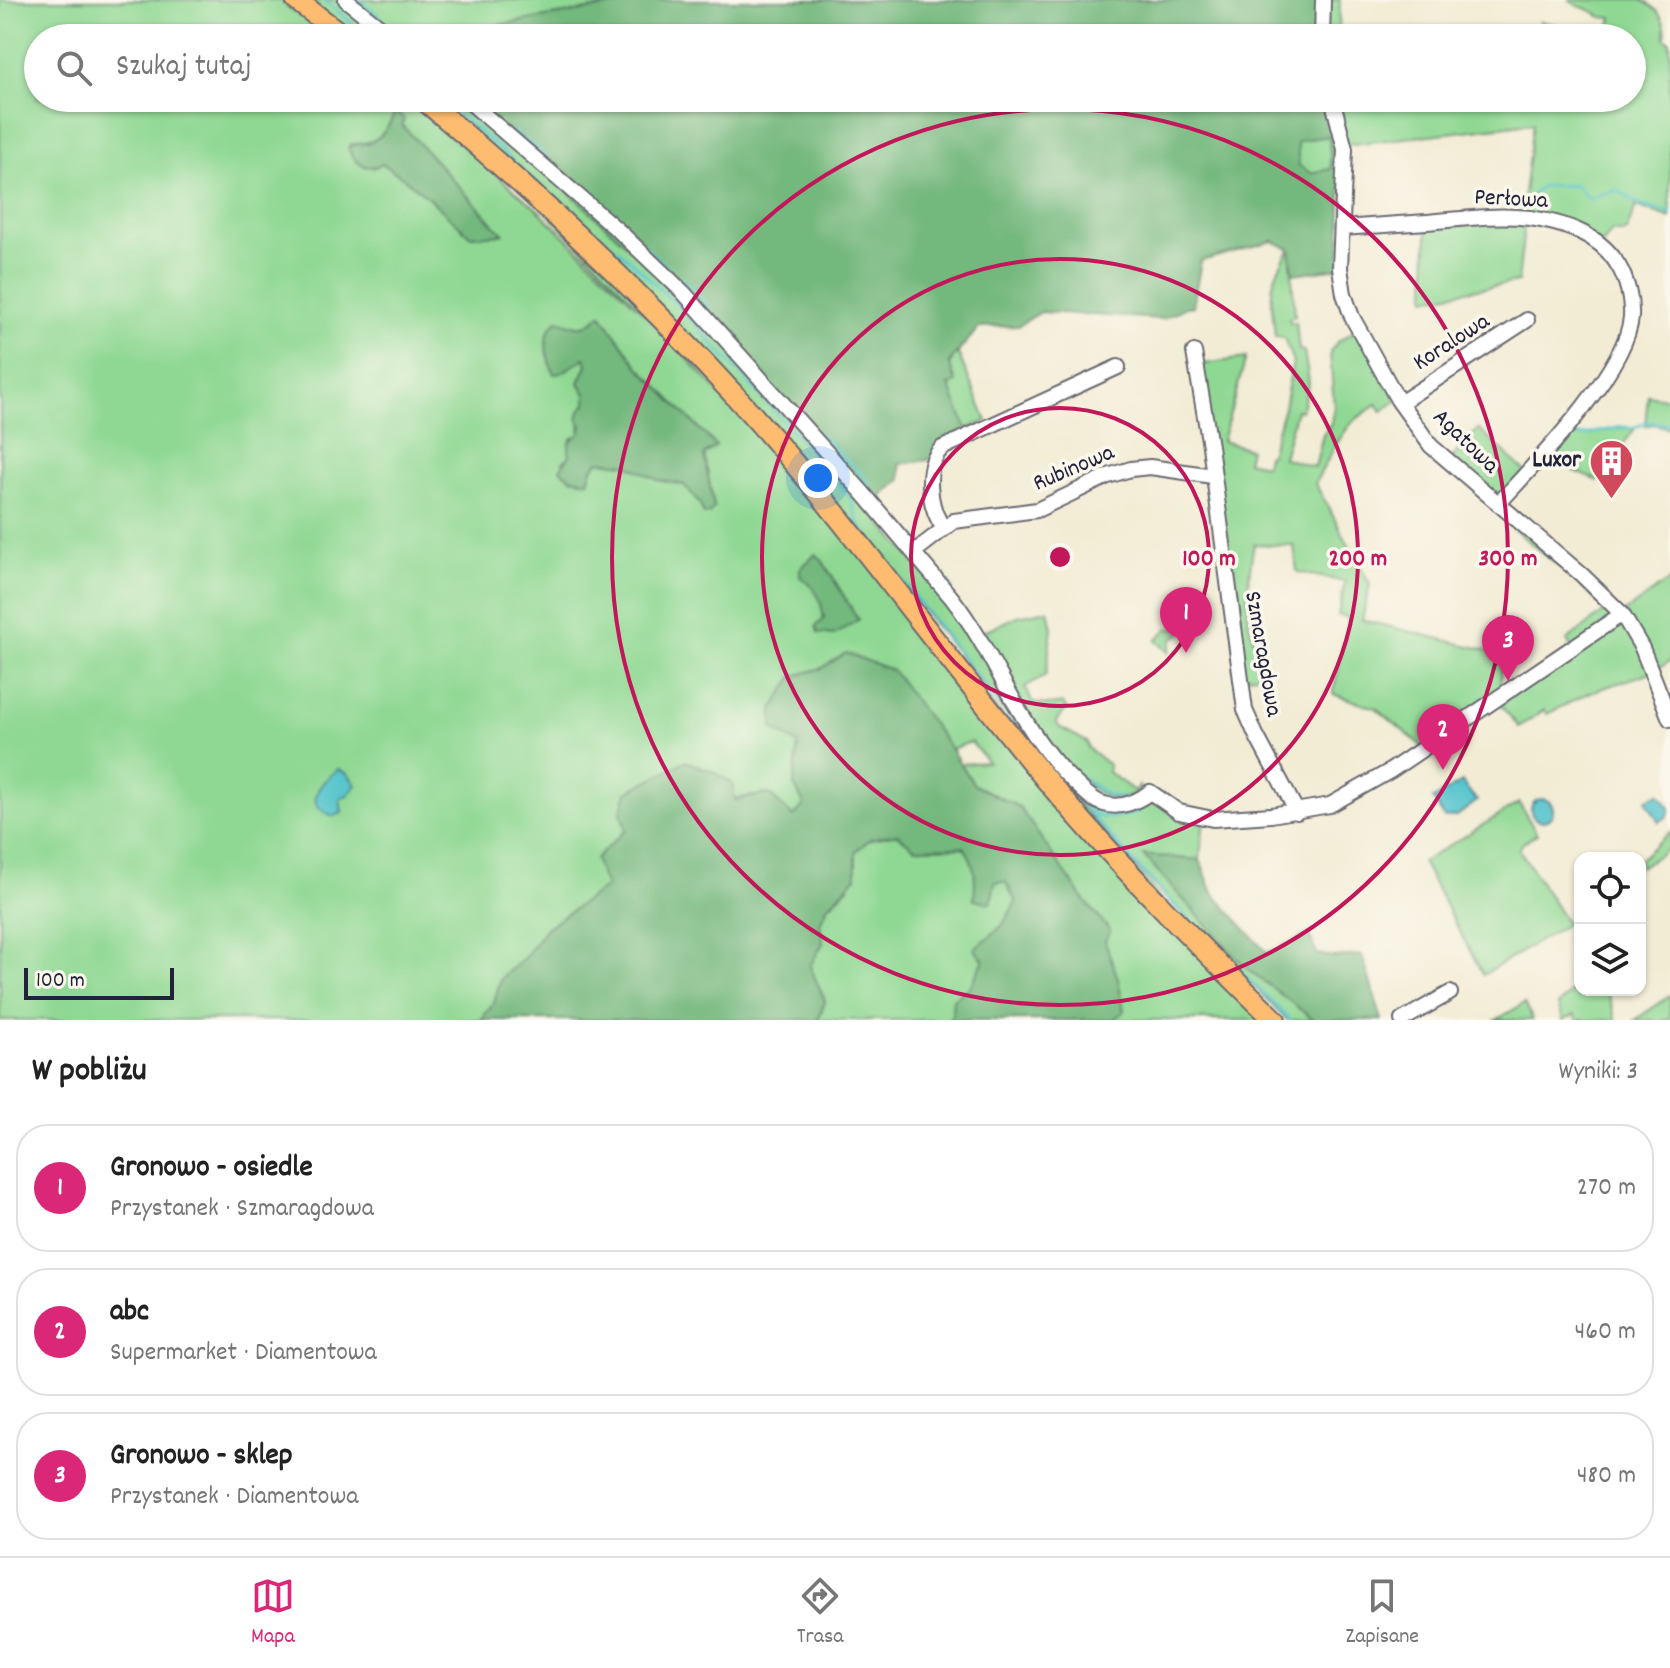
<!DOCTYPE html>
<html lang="pl">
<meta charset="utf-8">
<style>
:root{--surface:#fff;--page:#f2f2f2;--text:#222;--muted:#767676;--line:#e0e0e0;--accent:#db2777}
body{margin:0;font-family:Dekko,sans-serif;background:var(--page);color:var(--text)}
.controls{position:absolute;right:24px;bottom:24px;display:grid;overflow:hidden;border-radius:16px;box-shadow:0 2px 6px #0004}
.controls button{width:72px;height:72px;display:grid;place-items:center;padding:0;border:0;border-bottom:2px solid var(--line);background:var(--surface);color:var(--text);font:40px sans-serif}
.scale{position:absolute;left:24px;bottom:20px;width:150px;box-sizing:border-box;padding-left:8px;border:4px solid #22223b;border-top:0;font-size:22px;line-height:28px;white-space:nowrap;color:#22223b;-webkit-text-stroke:6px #fbf7ec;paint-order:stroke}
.you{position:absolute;left:818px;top:478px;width:28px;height:28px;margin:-20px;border:6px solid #fff;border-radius:50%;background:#1a73e8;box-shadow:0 0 0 12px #1a73e833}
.badge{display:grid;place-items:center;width:52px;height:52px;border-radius:50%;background:var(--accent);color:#fff;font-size:26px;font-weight:700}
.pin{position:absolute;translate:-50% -66px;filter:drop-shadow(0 2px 4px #0008)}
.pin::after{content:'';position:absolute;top:42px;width:28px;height:24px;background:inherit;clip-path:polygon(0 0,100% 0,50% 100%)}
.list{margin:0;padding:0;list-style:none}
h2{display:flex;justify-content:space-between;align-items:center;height:104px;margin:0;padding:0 32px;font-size:34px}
h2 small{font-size:26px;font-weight:400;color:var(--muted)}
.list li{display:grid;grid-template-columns:52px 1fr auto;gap:24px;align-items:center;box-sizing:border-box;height:128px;margin:0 16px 16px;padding:0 16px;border:2px solid var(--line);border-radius:32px}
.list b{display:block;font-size:30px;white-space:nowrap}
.list p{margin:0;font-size:26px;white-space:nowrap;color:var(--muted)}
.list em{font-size:26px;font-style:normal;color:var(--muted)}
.icon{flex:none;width:44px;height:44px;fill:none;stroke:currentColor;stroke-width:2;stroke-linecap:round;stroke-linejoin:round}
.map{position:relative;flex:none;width:1670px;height:1020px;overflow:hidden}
.search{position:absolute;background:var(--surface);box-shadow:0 2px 6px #0004;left:24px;right:24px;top:24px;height:88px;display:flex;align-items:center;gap:20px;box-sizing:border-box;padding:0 28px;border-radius:44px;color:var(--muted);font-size:30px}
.sheet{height:536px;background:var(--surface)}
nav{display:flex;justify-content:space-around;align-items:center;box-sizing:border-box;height:112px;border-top:2px solid var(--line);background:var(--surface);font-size:22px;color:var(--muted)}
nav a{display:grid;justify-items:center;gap:4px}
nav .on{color:var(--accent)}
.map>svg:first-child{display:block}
</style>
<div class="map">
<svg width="1670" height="1020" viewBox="0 0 1670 1020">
<rect width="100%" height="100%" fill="#fbf7ec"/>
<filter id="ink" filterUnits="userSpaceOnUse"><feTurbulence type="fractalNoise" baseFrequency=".0125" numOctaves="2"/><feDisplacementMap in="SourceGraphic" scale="16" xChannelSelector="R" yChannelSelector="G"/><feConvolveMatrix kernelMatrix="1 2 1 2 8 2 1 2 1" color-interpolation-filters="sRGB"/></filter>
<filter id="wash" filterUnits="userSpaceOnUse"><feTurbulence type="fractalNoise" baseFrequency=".006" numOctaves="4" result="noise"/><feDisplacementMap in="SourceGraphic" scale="32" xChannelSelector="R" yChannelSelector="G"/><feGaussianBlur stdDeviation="1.8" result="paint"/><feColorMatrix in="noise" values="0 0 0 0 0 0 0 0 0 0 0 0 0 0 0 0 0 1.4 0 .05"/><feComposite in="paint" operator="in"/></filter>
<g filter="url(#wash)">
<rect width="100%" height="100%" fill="#f2ecd4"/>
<path fill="#8fd893" stroke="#587d67" stroke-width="2" fill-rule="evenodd" d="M 0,0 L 279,0 L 329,38 L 38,38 L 38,98 L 405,98 L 535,207 L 660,329 L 770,448 L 1265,1020 L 1113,1020 L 1124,1011 L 1118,979 L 1104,941 L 1110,931 L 1085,901 L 1019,807 L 974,785 L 961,764 L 988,762 L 971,742 L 951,749 L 915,702 L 846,653 L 822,668 L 794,676 L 798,743 L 794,785 L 804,804 L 794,818 L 769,794 L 621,812 L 626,830 L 606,887 L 546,928 L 524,958 L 501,978 L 494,1003 L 481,1020 L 0,1020 ZM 395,112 L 404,119 L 402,125 L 503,234 L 471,236 L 425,193 L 383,164 L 373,168 L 352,144 C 377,144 386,134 395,112 ZM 601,315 L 638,366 L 716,446 L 704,455 L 714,507 L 704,514 L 699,502 L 684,485 L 658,480 L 626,464 L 599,461 L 592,469 L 588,481 L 571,478 L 563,462 L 571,455 L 571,439 L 580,435 L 581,409 L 586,405 L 586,394 L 579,383 L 587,365 L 586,357 L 561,373 C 544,360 540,334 558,320 C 581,327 581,331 601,315 ZM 816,554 L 822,560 L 858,619 L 820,623 L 824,619 L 822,604 L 812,584 Z
M 309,0 L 648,0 L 445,34 L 445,38 L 358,38 Z
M 1323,0 L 1340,0 L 1339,29 L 1322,29 Z
M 1570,0 L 1641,0 C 1656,7 1668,20 1665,38 L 1670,42 L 1670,218 L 1636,206 L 1627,230 L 1622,233 L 1612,231 L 1602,245 L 1525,218 L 1518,282 L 1426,298 L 1427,222 L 1521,217 L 1533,123 L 1345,145 L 1332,98 L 1632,98 L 1632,38 L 1539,38 L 1540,21 L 1607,36 L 1612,18 L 1601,17 C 1592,7 1578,10 1570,0 Z
M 434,98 L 465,98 L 665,274 L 977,634 L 1018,616 L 1048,610 L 1052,628 L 1046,675 L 1025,687 L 1033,703 L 1050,705 L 1062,703 L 1067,709 L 1056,721 L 1059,727 L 1087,742 L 1088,748 L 1109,765 L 1108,772 L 1134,791 L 1139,786 L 1140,788 C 1135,794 1132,796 1124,798 C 1096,805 1085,775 1063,766 L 1002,672 L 1006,663 L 1004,661 L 1001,665 L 1003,696 L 1016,718 L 1092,806 C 1108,814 1124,815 1141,807 L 1138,800 L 1150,792 L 1204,818 L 1200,860 L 1144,856 L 1245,967 L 1314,1020 L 1287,1020 L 1133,864 L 1075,800 L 857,528 Z
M 1329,136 L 1331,169 L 1311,173 L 1299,166 L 1297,143 L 1302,140 Z
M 1290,249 L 1295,316 L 1289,318 L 1290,323 L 1296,322 L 1299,350 L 1304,351 L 1309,382 L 1301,411 L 1296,410 L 1283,458 L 1315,467 L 1323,434 L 1331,423 L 1334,407 L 1330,352 L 1337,342 L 1359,328 L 1398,400 L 1382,411 L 1377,404 L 1351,423 L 1335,446 L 1315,483 L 1370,584 L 1362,620 L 1503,654 L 1500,682 L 1507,692 L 1572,648 L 1567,641 L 1606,610 L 1567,573 L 1505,522 L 1512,515 L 1622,614 L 1670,580 L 1670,661 L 1652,672 L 1591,692 L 1547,714 L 1544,710 L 1519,727 L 1496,700 L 1424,748 L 1376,708 L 1333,694 L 1349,618 L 1338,615 L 1345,582 L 1297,572 L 1294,546 L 1254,544 C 1247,582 1240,628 1265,661 L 1262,674 L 1240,677 L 1196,365 L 1246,358 L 1222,441 L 1250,449 L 1247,461 L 1265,465 L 1267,455 L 1270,454 L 1284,407 L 1293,362 L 1284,338 L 1275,336 C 1271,293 1266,286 1290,249 Z
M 957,351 L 987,421 L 967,429 C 956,403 939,377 957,351 Z
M 1648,395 L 1670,399 L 1670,428 L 1653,424 L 1645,426 Z
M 1622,427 L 1635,428 L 1598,481 L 1540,456 L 1570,433 L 1579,436 Z
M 1478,429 L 1526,472 L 1498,504 L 1452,458 Z
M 1167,629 L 1183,628 L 1183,632 L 1172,639 L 1169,653 L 1156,640 Z
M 1519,803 L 1537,834 L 1523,843 L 1519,849 L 1567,924 L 1483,975 L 1422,862 Z
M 1670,832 L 1670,848 L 1640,867 L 1640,859 Z
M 897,834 L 915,848 L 964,847 L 974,862 L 976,879 L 1006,882 L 1016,902 L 1002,926 L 975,949 L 984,960 L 970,987 L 953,999 L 952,1015 L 948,1020 L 818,1020 L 825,1001 L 809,966 L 823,943 L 820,923 L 828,907 L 848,888 L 856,851 L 870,839 Z
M 1580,983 L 1580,990 L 1607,990 L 1616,1020 L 1577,1020 L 1575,1015 L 1563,1020 L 1558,1005 Z
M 1670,996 L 1670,1020 L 1635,1020 Z
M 1525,1003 L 1533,1020 L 1496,1020 Z"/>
<path fill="#73b87d" stroke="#4a6d5c" stroke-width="2" fill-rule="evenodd" d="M 648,0 L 1323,0 L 1322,38 L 445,38 L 444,34 Z
M 465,98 L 1332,98 L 1342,127 L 1340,268 L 1293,274 L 1290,249 L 1273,241 L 1201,261 L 1193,306 L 1186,307 L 1162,319 L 1041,312 L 1018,326 L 979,327 L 949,363 L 956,382 L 949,386 L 967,429 L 928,460 L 900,464 L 901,479 L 873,505 L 704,315 ZM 1329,136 L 1331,169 L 1311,173 L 1299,166 L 1297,143 L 1302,140 Z
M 395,111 L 404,119 L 402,125 L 503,234 L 471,236 C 442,211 416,184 383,164 C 365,171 356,165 348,148 C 355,143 360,145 368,143 C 383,139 390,124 395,111 Z
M 601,314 L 638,366 L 716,446 L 704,455 L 714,508 L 709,514 L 704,514 L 699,502 L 684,485 L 658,480 L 626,464 L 599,461 L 592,469 L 588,481 L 571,478 L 560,469 L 570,455 C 567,443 570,440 580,434 L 582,426 L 578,418 L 581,409 L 586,404 L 586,394 L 579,383 L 587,365 L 585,358 L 561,373 L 554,374 C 546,355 540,334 558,320 C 580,328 583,331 601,314 Z
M 816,554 L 822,560 L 858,620 L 834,635 L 818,633 L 816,626 L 824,619 C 821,600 817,587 800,577 L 800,569 Z
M 846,653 L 892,670 L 951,749 L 974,785 L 1019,807 L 1085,901 L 1110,931 L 1105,941 L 1118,979 L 1124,1012 L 1113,1020 L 948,1020 L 952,1015 L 953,999 L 970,987 L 984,960 L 974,949 L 1002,926 L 1016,902 L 1006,882 L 995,882 L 991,903 L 974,899 C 976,878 976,865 964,847 L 915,848 L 897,834 L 870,839 L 856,851 L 856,877 L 827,907 L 820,923 L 823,943 L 810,966 L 825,1001 L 818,1020 L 481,1020 L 494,1003 L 501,978 L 524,958 L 546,928 L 606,887 L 595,859 L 626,830 L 621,812 L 627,792 L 685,761 L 712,771 L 732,783 L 735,800 L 769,794 L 794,817 L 804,804 L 794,785 L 798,744 L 773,729 L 773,708 L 794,676 L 822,668 Z
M 1143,855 L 1200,860 L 1213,893 L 1267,953 L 1309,934 L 1317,954 L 1333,957 L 1362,955 L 1382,1020 L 1314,1020 L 1245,967 Z"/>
<path fill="#56c4cd" stroke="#3c7384" stroke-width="2" d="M 338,769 L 348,774 L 356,785 L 348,795 L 340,799 L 342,813 L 334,816 C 300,805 320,783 338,769 Z
M 1462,782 L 1477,801 L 1457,816 L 1444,818 L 1433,799 Z
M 1659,793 L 1670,808 L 1668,816 L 1659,822 L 1646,800 Z
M1531 810a11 11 0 1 1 22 0a11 11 0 1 1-22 0Z"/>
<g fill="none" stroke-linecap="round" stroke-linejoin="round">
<path stroke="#56c4cd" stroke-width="3" d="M 324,0 L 370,38
M 359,0 L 381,18
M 401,33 L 407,38
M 439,98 L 500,149 L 568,212 L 628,258 L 683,311 L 824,465 L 850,497 L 859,525 C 934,621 1008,718 1087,810 C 1151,884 1221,952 1290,1020
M 512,131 L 542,152 L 549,162
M 1619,191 L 1640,205 L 1670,213
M 1524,208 C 1539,177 1547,188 1575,185 L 1589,199 L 1616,190
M 605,210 L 670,270
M 678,278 C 693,285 705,301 713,316
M 820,434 L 864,476 L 878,500
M 1579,436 L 1622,427 L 1633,428 L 1648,422 L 1670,424
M 927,558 L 952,588
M 1071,770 L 1107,795 L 1123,798
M 1093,810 L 1089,813 C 1105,819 1122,819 1138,812"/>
</g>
</g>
<g filter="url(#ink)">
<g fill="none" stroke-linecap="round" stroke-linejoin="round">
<defs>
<path id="minor" d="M 346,0 L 394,38
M 1322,38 L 1323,0
M 465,98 L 620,232 L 683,292 L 864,494 L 951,597 C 999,658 1016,727 1074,782 C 1083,790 1092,801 1104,804 C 1120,809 1137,802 1150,792 L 1179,812 L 1213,819 L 1271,815 L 1330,805 L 1390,771 L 1622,614
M 1332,98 L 1345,149 L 1340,268 L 1344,294 L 1352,317 L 1398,400 L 1431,446 L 1582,575 L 1622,614 L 1642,648 L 1670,719
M 1342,228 C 1370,226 1399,224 1427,222 C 1461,219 1496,214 1530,218 C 1564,223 1600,234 1618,265 C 1627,280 1632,300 1631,317 C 1627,370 1535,464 1498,504
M 1194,352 L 1210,446 L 1245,710 L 1256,735 L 1297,812
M 1400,403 L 1527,320
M 943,527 C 929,508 923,466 942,448 L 1118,367
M 914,552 L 954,521 L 1037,510 L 1108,476 L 1131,469 L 1150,467 L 1213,476
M 1402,1020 L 1450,993"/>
<path id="highway" d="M 296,0 L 346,38
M 422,98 C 534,191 639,291 738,399 C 847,519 940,652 1044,777 C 1116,863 1195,942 1275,1020"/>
</defs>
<use href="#minor" stroke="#6b6971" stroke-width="18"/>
<use href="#highway" stroke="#6b6971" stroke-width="24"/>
<use href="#minor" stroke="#fff" stroke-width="14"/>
<use href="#highway" stroke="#fdbc6f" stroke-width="20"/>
</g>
</g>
<g fill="none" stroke="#c2185b" stroke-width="4">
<circle cx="1060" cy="557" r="149"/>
<circle cx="1060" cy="557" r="298"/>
<circle cx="1060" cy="557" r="448"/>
</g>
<defs>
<symbol id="building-pin" viewBox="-11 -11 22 30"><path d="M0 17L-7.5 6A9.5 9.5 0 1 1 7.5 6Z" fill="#d1495b" stroke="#fbf7ec"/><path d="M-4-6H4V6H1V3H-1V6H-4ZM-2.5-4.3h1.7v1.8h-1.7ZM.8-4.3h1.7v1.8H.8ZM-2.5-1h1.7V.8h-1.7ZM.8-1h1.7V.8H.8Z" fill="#fff"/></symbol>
</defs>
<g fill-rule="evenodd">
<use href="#building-pin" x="1586" y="436" width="51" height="69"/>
</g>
<g text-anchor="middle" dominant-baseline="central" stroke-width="7" stroke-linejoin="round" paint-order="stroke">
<g font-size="24" fill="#22223b" stroke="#fbf7ec">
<text transform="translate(1511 200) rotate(3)">Perłowa</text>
<text transform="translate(1452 343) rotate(-33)">Koralowa</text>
<text transform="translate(1465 442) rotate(44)">Agatowa</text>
<text transform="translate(1074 469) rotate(-23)">Rubinowa</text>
<text transform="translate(1262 654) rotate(80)">Szmaragdowa</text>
</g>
<g font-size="24" font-weight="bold" fill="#22223b" stroke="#fbf7ec" text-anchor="end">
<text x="1581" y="461">Luxor</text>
</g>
</g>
<circle cx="1060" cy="557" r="12" fill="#c2185b" stroke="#fbf7ec" stroke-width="4"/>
<g font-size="24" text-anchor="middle" font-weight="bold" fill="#c2185b" stroke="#fbf7ec" stroke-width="7" stroke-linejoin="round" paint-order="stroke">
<text x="1209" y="565">100 m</text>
<text x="1358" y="565">200 m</text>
<text x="1508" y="565">300 m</text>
</g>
</svg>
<div class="controls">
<button><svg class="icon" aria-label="locate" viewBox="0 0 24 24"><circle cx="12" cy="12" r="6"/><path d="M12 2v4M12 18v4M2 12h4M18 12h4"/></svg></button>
<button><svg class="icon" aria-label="layers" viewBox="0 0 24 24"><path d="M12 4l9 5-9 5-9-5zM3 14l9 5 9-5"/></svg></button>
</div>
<div class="scale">100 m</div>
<div class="you"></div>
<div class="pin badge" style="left:1186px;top:653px">1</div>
<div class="pin badge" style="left:1443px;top:770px">2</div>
<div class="pin badge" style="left:1508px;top:681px">3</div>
<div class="search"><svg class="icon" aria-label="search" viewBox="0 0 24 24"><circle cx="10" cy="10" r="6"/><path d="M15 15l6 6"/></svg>Szukaj tutaj</div>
</div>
<section class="sheet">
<h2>W pobliżu<small>Wyniki: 3</small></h2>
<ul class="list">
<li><span class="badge">1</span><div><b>Gronowo - osiedle</b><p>Przystanek · Szmaragdowa</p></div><em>270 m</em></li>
<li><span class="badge">2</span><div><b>abc</b><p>Supermarket · Diamentowa</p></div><em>460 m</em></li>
<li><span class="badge">3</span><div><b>Gronowo - sklep</b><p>Przystanek · Diamentowa</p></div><em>480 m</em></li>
</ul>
</section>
<nav>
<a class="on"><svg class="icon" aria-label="map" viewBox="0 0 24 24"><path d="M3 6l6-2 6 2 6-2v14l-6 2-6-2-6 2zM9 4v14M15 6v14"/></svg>Mapa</a>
<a><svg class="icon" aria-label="directions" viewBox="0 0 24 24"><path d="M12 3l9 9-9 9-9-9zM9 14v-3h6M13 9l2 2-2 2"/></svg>Trasa</a>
<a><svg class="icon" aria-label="saved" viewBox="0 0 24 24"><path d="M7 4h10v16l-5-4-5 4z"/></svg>Zapisane</a>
</nav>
